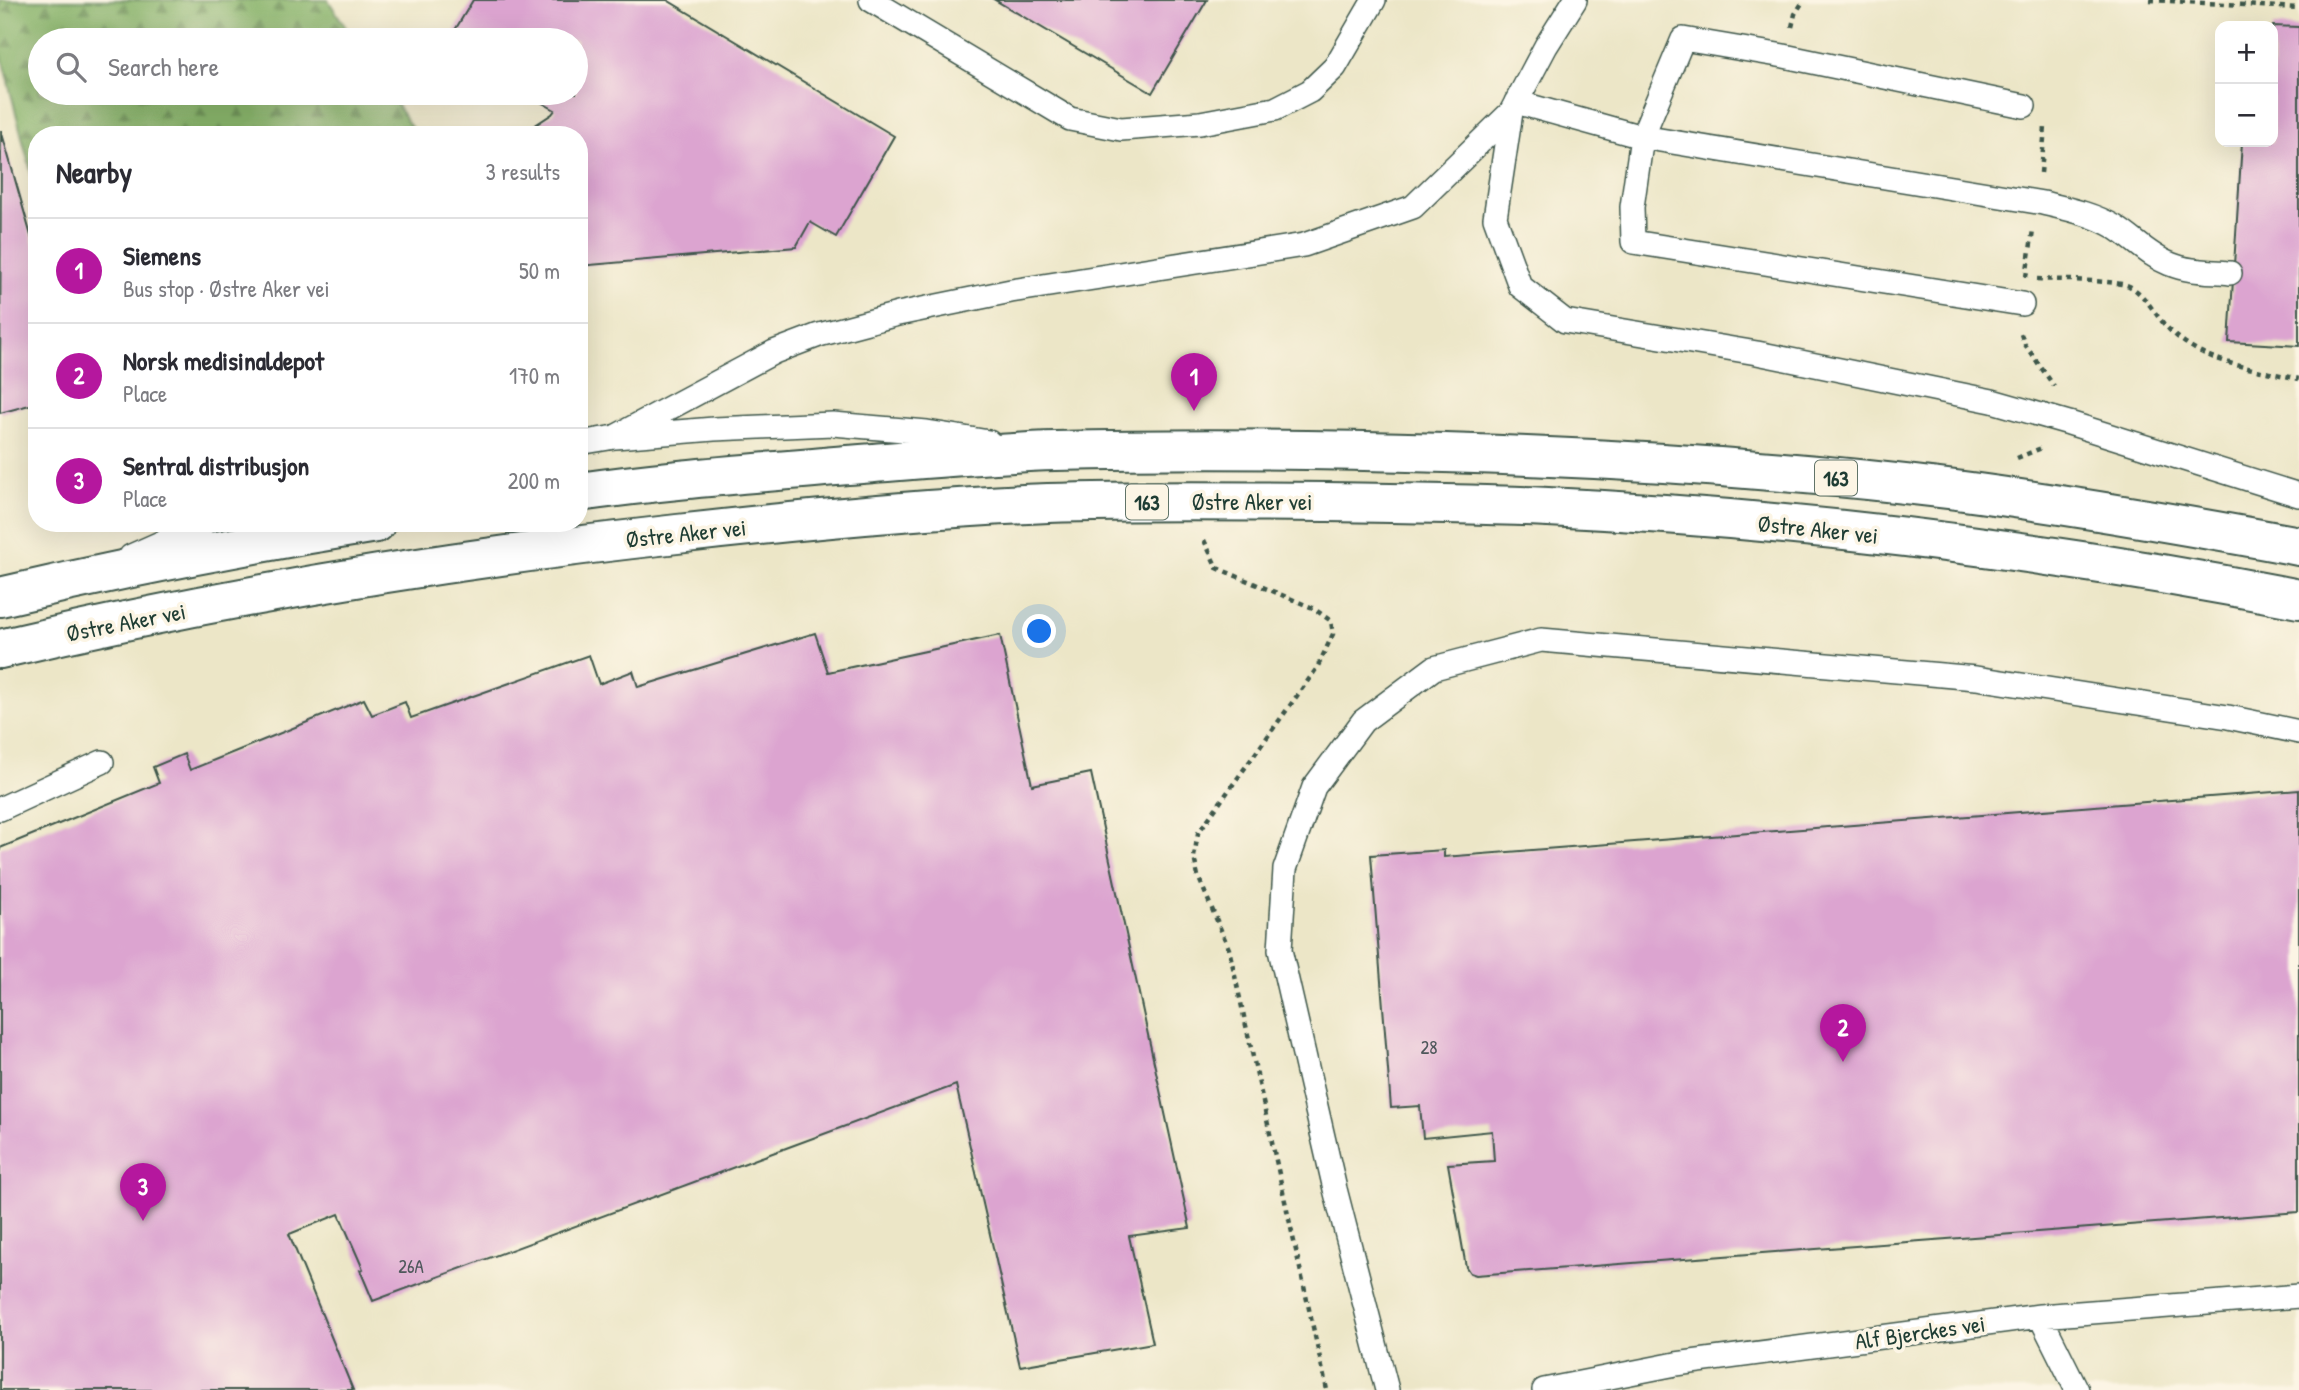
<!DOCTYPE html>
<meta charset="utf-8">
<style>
:root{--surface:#fff;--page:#f7f7f7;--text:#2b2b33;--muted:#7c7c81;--line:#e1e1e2;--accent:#b5179e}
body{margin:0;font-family:"Patrick Hand",sans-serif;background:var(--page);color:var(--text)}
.controls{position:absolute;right:21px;top:21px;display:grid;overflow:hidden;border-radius:14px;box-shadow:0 7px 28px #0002}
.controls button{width:63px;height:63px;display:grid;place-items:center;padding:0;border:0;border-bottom:2px solid var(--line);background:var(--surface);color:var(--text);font:35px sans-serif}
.you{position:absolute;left:1040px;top:632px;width:24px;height:24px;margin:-18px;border:5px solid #fff;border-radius:50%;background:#1a73e8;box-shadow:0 0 0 10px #1a73e833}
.badge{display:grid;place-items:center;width:46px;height:46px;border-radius:50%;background:var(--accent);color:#fff;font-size:23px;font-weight:700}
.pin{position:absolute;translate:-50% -58px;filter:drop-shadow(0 2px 4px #0008)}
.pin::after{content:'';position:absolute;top:37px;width:24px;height:21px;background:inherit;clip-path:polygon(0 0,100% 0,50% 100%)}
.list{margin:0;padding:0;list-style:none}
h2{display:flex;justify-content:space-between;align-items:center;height:91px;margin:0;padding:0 28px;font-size:30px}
h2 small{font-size:23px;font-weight:400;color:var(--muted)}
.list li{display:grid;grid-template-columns:46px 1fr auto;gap:21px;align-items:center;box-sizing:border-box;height:105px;padding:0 28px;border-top:2px solid var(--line)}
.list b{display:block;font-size:26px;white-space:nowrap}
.list p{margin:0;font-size:23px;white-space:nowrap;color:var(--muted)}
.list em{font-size:23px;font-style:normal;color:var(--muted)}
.icon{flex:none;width:38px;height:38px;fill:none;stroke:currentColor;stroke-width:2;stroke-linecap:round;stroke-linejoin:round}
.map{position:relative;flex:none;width:2299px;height:1390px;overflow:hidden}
.search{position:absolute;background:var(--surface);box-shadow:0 7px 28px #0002;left:28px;top:28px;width:560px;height:77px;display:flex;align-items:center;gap:18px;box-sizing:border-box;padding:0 24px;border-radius:38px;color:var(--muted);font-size:26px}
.panel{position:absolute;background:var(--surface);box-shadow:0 7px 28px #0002;left:28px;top:126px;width:560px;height:406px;border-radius:28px}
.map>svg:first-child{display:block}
</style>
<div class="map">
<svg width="2299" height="1390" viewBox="0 0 2299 1390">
<defs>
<pattern id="forest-firs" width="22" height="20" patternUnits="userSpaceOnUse" patternTransform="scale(1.75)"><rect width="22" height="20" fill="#88b36b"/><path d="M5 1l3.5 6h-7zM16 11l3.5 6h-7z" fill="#6f9359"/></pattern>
</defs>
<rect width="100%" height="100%" fill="#fcf5e5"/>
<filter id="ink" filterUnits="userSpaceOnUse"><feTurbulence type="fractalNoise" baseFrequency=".0143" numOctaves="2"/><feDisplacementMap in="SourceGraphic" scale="14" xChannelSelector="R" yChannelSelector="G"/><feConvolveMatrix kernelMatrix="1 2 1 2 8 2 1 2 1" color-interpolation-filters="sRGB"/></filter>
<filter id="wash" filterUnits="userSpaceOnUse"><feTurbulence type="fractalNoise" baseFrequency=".00686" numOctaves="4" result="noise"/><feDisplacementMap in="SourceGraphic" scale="28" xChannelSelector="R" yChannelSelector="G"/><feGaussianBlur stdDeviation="1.57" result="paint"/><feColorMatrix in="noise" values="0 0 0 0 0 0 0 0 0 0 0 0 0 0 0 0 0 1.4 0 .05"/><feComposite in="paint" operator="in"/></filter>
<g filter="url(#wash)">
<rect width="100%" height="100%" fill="#ece6c7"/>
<path fill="url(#forest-firs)" stroke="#547850" stroke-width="2" d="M 0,0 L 328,0 L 354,40 L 40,40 L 40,93 L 389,93 L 416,135 L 37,135 L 37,196 L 0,50 Z"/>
<g id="blocks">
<path fill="#dca4d0" d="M 473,0 L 667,0 L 894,136 L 836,237 L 810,222 L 796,247 L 579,266 L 579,135 L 520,135 L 552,114 L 555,110 L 537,100 L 540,95 L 536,93 L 576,93 L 576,40 L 449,40 Z
M 995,0 L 1207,0 L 1152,93 Z
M 2273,26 L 2299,27 L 2299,346 L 2229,342 L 2242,142 L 2273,142 Z
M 1,130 L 37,257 L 37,403 L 0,413 Z
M 815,633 L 828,672 L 1000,635 L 1032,785 L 1091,773 L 1190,1228 L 1129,1236 L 1153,1343 L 1020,1366 L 956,1085 L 373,1301 L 360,1270 L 363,1269 L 339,1214 L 292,1233 L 289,1234 L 353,1390 L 0,1390 L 0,848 L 159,783 L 153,767 L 184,754 L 190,770 L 364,699 L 372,715 L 405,702 L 411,718 L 589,655 L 599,684 L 633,671 L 638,687 Z
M 2299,790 L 2299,1212 L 1476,1275 L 1470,1273 L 1466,1267 L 1448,1164 L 1494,1161 L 1492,1131 L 1423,1138 L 1420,1106 L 1391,1108 L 1371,855 L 1444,850 L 1444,857 Z"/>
</g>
</g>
<g filter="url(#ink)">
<use href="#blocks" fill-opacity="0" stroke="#3e564a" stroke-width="2"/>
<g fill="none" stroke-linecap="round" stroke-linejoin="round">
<defs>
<path id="service" d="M 871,0 L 1070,119 L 1121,129 L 1200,123 L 1275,109 L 1310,91 L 1335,67 L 1374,0
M 1575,0 L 1546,46 L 1511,112 L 1495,218 L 1520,286 L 1565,321 L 1757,353 L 1992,401 L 2069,423 L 2299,495
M 1516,102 L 1642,137 L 2043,203 C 2068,209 2093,214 2115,227 C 2134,239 2149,256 2170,264 C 2189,272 2210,271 2230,273
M 2022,304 L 1633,242 L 1632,207 L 1642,137 L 1683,39 L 1784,56 L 2024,106
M 615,437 L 774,352 L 819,335 L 898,314 L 1011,291 L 1304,245 L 1413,207 L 1511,112
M 579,443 L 615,437 L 714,429 L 833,424 L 927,432 L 989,442
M 131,556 L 205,523
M 0,809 L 102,762
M 2040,1316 L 2077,1390
M 1387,1390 L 1335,1189 L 1280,950 L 1285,869 L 1314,787 L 1363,721 L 1434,668 L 1541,640 L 1976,678 L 2228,717 L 2299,732
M 1544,1390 L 1676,1364 L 2040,1316 L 2299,1296"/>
<path id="trunk" d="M 579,492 C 668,479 758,473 847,465 C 916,460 986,453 1055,451 C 1185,448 1315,449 1445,453 C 1616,458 1787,469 1956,490 C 2071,505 2185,525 2299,546
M 0,597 C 124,568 250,543 376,523
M 0,649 C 223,596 449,559 677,534 C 800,520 924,508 1048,503 C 1141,500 1234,501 1327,502 C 1401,503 1475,504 1548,507 C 1798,519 2054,551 2299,599"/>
</defs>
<use href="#service" stroke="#3e564a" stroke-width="26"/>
<use href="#trunk" stroke="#3e564a" stroke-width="42"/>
<path stroke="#3e564a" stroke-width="4.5" stroke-dasharray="5 5" stroke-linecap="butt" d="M 2150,0 L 2299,8
M 1792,27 L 1795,14 L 1804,0
M 2041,173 L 2045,127
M 2026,277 L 2033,230
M 2037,279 C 2055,280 2116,280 2129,286 C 2147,295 2157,320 2173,333 C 2206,364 2256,369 2299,379
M 2021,334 L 2024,343 L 2054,386
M 2017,458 L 2044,447
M 1204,540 L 1217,568 L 1313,608 L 1331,621 L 1333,634 L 1317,668 L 1198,833 L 1194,857 L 1198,876 L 1229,949 L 1327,1390"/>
<use href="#service" stroke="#fff" stroke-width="23"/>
<use href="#trunk" stroke="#fff" stroke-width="38"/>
</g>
</g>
<g text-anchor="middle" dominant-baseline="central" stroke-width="7" stroke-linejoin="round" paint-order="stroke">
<g font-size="19" fill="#4e575b">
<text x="1429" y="1047">28</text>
<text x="411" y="1266">26A</text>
</g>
<g fill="#fcf5e5" stroke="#617469" stroke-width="2">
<rect x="1815" y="460.5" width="42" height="35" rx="5"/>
<rect x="1126" y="484.5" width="42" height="35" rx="5"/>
</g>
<g font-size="21" font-weight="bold" fill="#1f3d34">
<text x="1836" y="478">163</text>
<text x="1147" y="502">163</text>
</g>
<g font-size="23" fill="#1f3d34" stroke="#fcf5e5">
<text x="1252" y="501">Østre Aker vei</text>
<text transform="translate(1818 529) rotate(6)">Østre Aker vei</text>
<text transform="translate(686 533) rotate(-6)">Østre Aker vei</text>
<text transform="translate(126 622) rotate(-11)">Østre Aker vei</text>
<text transform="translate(1920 1332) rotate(-8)">Alf Bjerckes vei</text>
</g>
</g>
</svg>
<div class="controls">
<button>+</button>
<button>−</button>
</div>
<div class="you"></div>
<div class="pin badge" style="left:1194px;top:411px">1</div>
<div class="pin badge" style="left:1843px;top:1062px">2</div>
<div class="pin badge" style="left:143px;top:1221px">3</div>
<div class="search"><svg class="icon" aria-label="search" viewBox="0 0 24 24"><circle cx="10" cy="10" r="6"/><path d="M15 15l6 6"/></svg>Search here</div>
<section class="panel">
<h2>Nearby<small>3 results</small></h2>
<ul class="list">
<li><span class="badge">1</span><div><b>Siemens</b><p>Bus stop · Østre Aker vei</p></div><em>50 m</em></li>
<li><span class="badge">2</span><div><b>Norsk medisinaldepot</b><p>Place</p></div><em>170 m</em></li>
<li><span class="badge">3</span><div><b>Sentral distribusjon</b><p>Place</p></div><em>200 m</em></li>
</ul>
</section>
</div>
